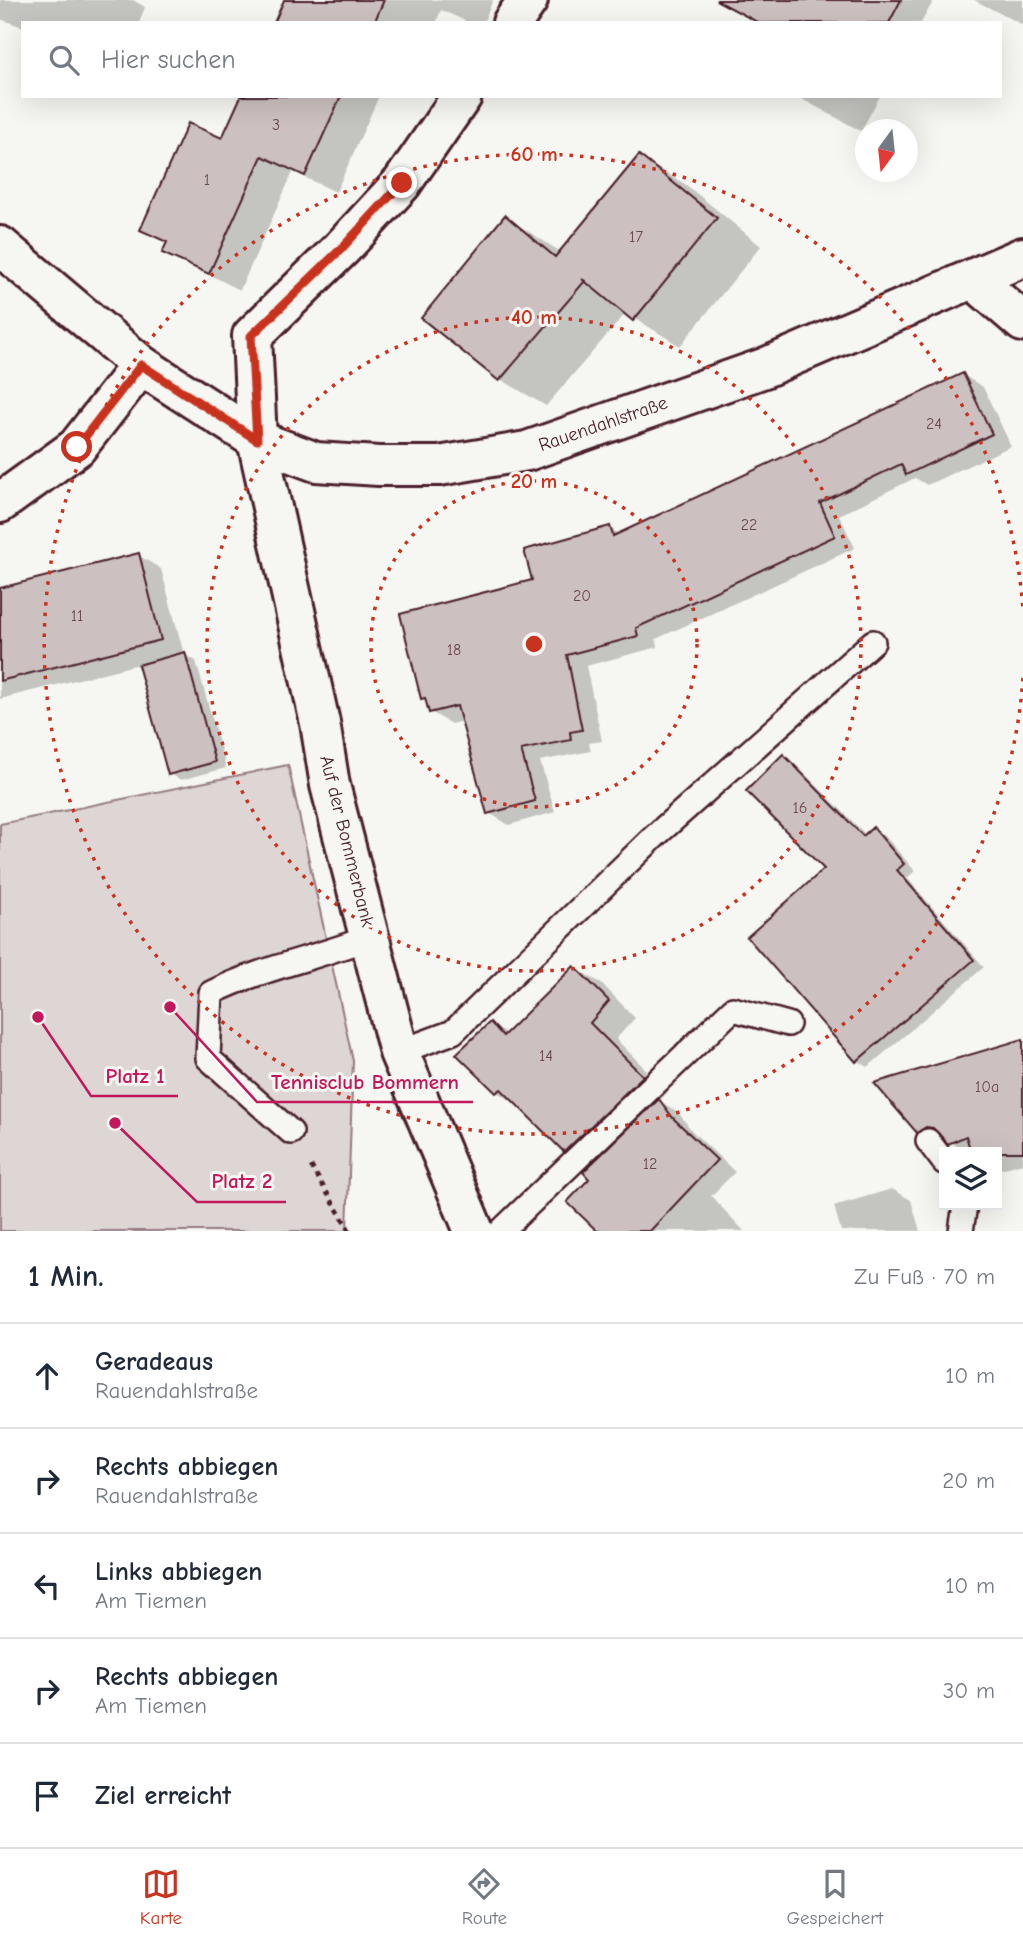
<!DOCTYPE html>
<html lang="de">
<meta charset="utf-8">
<style>
:root{--surface:#fff;--page:#f2f2f3;--text:#1f2937;--muted:#747a83;--line:#e0e1e3;--accent:#c8321e}
body{margin:0;font-family:"Comic Neue",sans-serif;background:var(--page);color:var(--text)}
.controls{position:absolute;right:21px;bottom:21px;display:grid;overflow:hidden;border-radius:0px;box-shadow:0 7px 28px #0002}
.controls button{width:63px;height:63px;display:grid;place-items:center;padding:0;border:0;border-bottom:2px solid var(--line);background:var(--surface);color:var(--text);font:35px sans-serif}
.compass{position:absolute;left:855px;top:119px;width:63px;height:63px;border-radius:50%;background:var(--surface);box-shadow:0 7px 28px #0002;rotate:195deg}
.stop{position:absolute;width:21px;height:21px;margin:-16px;border:5px solid #c8321e;border-radius:50%;background:#fff}
.stop.end{background:#c8321e;border-color:#fff;box-shadow:0 2px 7px #0008}
.list{margin:0;padding:0;list-style:none}
h2{display:flex;justify-content:space-between;align-items:center;height:91px;margin:0;padding:0 28px;font-size:30px}
h2 small{font-size:23px;font-weight:400;color:var(--muted)}
.list li{display:grid;grid-template-columns:46px 1fr auto;gap:21px;align-items:center;box-sizing:border-box;height:105px;padding:0 28px;border-top:2px solid var(--line)}
.list b{display:block;font-size:26px;white-space:nowrap}
.list p{margin:0;font-size:23px;white-space:nowrap;color:var(--muted)}
.list em{font-size:23px;font-style:normal;color:var(--muted)}
.icon{flex:none;width:38px;height:38px;fill:none;stroke:currentColor;stroke-width:2;stroke-linecap:round;stroke-linejoin:round}
.map{position:relative;flex:none;width:1023px;height:1231px;overflow:hidden}
.search{position:absolute;background:var(--surface);box-shadow:0 7px 28px #0002;left:21px;right:21px;top:21px;height:77px;display:flex;align-items:center;gap:18px;box-sizing:border-box;padding:0 24px;border-radius:0px;color:var(--muted);font-size:26px}
.sheet{height:616px;background:var(--surface)}
nav{display:flex;justify-content:space-around;align-items:center;box-sizing:border-box;height:98px;border-top:2px solid var(--line);background:var(--surface);font-size:19px;color:var(--muted)}
nav a{display:grid;justify-items:center;gap:4px}
nav .on{color:var(--accent)}
.map>svg:first-child{display:block}
</style>
<div class="map">
<svg width="1023" height="1231" viewBox="0 0 1023 1231">
<rect width="100%" height="100%" fill="#f6f6f2"/>
<filter id="ink" filterUnits="userSpaceOnUse"><feTurbulence type="fractalNoise" baseFrequency=".0143" numOctaves="2"/><feDisplacementMap in="SourceGraphic" scale="14" xChannelSelector="R" yChannelSelector="G"/><feConvolveMatrix kernelMatrix="1 2 1 2 8 2 1 2 1" color-interpolation-filters="sRGB"/></filter>
<g filter="url(#ink)">
<path fill="#ddd6d5" stroke="#947a80" stroke-width="2" d="M 288,765 L 353,1061 L 347,1231 L 0,1231 L 0,824 Z"/>
<path fill="#0003" d="M 0,0 L 133,0 L 145,7 L 139,23 L 23,23 L 23,27 L 0,19 Z
M 313,0 L 493,0 L 483,23 L 470,23 L 441,10 L 436,23 L 303,23 Z
M 753,0 L 934,0 L 921,23 L 762,23 Z
M 974,0 L 1023,0 L 1023,25 Z
M 242,96 L 379,96 L 336,192 L 293,172 L 240,290 L 164,252 L 168,244 L 142,229 L 223,140 Z
M 796,96 L 880,96 L 861,131 Z
M 639,157 L 685,184 L 761,246 L 680,346 L 626,313 L 546,406 L 500,379 L 505,217 L 561,252 Z
M 963,375 L 983,387 L 1011,446 L 927,485 L 915,478 L 839,515 L 855,548 L 656,639 L 658,647 L 586,666 L 602,741 L 589,743 L 591,751 L 540,761 L 555,812 L 509,825 L 489,813 L 463,721 L 451,724 L 431,712 L 428,701 L 422,698 L 534,581 L 609,528 L 621,535 Z
M 138,555 L 161,569 L 184,654 L 196,661 L 226,768 L 181,780 L 170,774 L 139,664 L 0,699 L 0,590 Z
M 783,756 L 794,763 L 866,835 L 873,829 L 885,836 L 915,871 L 907,878 L 984,967 L 868,1067 L 857,1060 L 827,869 Z
M 574,968 L 601,983 L 635,1018 L 616,1039 L 668,1092 L 659,1101 L 678,1112 L 692,1131 L 735,1172 L 711,1196 L 744,1231 L 599,1231 L 592,1166 L 565,1150 L 519,1105 L 497,1092 L 490,1024 L 507,1034 Z
M 1023,1041 L 1023,1163 L 997,1170 L 997,1152 L 972,1152 L 970,1146 L 961,1149 L 938,1133 L 930,1138 L 918,1131 Z
M 892,1189 L 911,1200 L 920,1231 L 841,1231 L 834,1206 Z"/>
<path fill="#ccc1c0" stroke="#4a1f2b" stroke-width="2" d="M 284,0 L 384,0 L 374,23 L 274,23 Z
M 716,0 L 901,0 L 889,23 L 759,23 Z
M 241,96 L 341,96 L 305,176 L 262,156 L 209,274 L 162,253 L 167,242 L 140,230 L 188,123 L 222,138 Z
M 639,155 L 717,218 L 633,321 L 582,279 L 585,281 L 499,381 L 421,318 L 505,215 L 555,257 Z
M 963,373 L 992,434 L 906,475 L 901,464 L 820,503 L 835,536 L 636,628 L 638,636 L 567,655 L 582,730 L 570,732 L 571,740 L 521,750 L 535,801 L 487,814 L 457,706 L 429,713 L 425,698 L 421,699 L 400,614 L 532,580 L 524,550 L 610,526 L 613,536 Z
M 139,553 L 161,640 L 0,681 L 0,588 Z
M 185,652 L 215,762 L 168,775 L 138,665 Z
M 783,754 L 863,836 L 873,827 L 904,864 L 897,870 L 974,960 L 856,1062 L 747,937 L 824,869 L 746,791 Z
M 574,966 L 609,1001 L 590,1023 L 643,1076 L 564,1152 L 501,1089 L 496,1093 L 456,1054 L 490,1022 L 503,1036 Z
M 1023,1039 L 1023,1152 L 971,1152 L 966,1136 L 948,1144 L 933,1128 L 926,1127 L 917,1133 L 874,1083 Z
M 659,1099 L 673,1118 L 717,1160 L 650,1231 L 597,1231 L 567,1202 L 589,1179 L 583,1172 Z"/>
<g fill="none" stroke-linecap="round" stroke-linejoin="round">
<defs>
<path id="lane" d="M 399,1052 L 453,1032 L 655,836 L 873,642
M 291,1132 L 208,1058 L 211,993 C 261,968 317,958 370,937
M 928,1141 L 944,1162
M 501,1231 L 733,1009 L 788,1024
M 961,1231 L 965,1205"/>
<path id="street" d="M 512,23 L 528,0
M 462,96 L 402,183 L 342,248 L 252,336 L 257,440 L 320,723 L 330,785 L 399,1052 L 474,1231
M 973,279 L 1023,322
M 0,503 L 77,447 L 141,365"/>
<path id="secondary" d="M 0,246 L 141,365 L 257,440 L 316,462 L 379,466 L 439,466 L 527,451 L 764,368 L 1023,257"/>
</defs>
<use href="#lane" stroke="#4a1f2b" stroke-width="28"/>
<use href="#street" stroke="#4a1f2b" stroke-width="44"/>
<use href="#secondary" stroke="#4a1f2b" stroke-width="44"/>
<path stroke="#4a1f2b" stroke-width="4.5" stroke-dasharray="5 5" stroke-linecap="butt" d="M 311,1166 L 350,1231"/>
<use href="#lane" stroke="#f6f6f2" stroke-width="23"/>
<use href="#street" stroke="#f6f6f2" stroke-width="38"/>
<use href="#secondary" stroke="#f6f6f2" stroke-width="38"/>
</g>
</g>
<g fill="none" stroke-linecap="round" stroke-linejoin="round" filter="url(#ink)">
<path stroke="#c8321e" stroke-width="9" d="M 77,447 L 141,365 L 257,440 L 251,336 L 342,248 L 402,183"/>
</g>
<g fill="none" stroke="#c8321e" stroke-width="3.5" stroke-dasharray="3.5 7">
<circle cx="534" cy="644" r="163"/>
<circle cx="534" cy="644" r="327"/>
<path d="M1023 678A490 490 0 1 1 1023 610"/>
</g>
<g text-anchor="middle" dominant-baseline="central" stroke-width="6" stroke-linejoin="round" paint-order="stroke">
<g font-size="16" fill="#6a4850">
<text x="276" y="125">3</text>
<text x="207" y="180">1</text>
<text x="636" y="237">17</text>
<text x="934" y="424">24</text>
<text x="749" y="525">22</text>
<text x="582" y="596">20</text>
<text x="77" y="616">11</text>
<text x="454" y="650">18</text>
<text x="800" y="808">16</text>
<text x="546" y="1056">14</text>
<text x="987" y="1087">10a</text>
<text x="650" y="1164">12</text>
</g>
<g font-size="19" fill="#4a1f2b" stroke="#f6f6f2">
<text transform="translate(603 424) rotate(-19)">Rauendahlstraße</text>
<text transform="translate(347 841) rotate(76)">Auf der Bommerbank</text>
</g>
</g>
<circle cx="534" cy="644" r="10" fill="#c8321e" stroke="#f6f6f2" stroke-width="3.5"/>
<g font-size="21" text-anchor="middle" font-weight="bold" fill="#c8321e" stroke="#f6f6f2" stroke-width="6" stroke-linejoin="round" paint-order="stroke">
<text x="534" y="161">60 m</text>
<text x="534" y="324">40 m</text>
<text x="534" y="488">20 m</text>
</g>
<path fill="none" stroke="#c2185b" stroke-width="2.5" d="M38 1017L91 1096H178M170 1007L257 1102H473M115 1123L197 1202H286"/>
<g fill="#c2185b" stroke="#f6f6f2" stroke-width="2.5">
<circle cx="38" cy="1017" r="7"/>
<circle cx="170" cy="1007" r="7"/>
<circle cx="115" cy="1123" r="7"/>
</g>
<g font-size="21" text-anchor="middle" font-weight="bold" fill="#c2185b" stroke="#f6f6f2" stroke-width="6" stroke-linejoin="round" paint-order="stroke">
<text x="135" y="1083">Platz 1</text>
<text x="365" y="1089">Tennisclub Bommern</text>
<text x="242" y="1188">Platz 2</text>
</g>
</svg>
<div class="controls">
<button><svg class="icon" aria-label="layers" viewBox="0 0 24 24"><path d="M12 4l9 5-9 5-9-5zM3 14l9 5 9-5"/></svg></button>
</div>
<svg class="compass" viewBox="-18 -18 36 36"><path d="M0-13l5 13h-10z" fill="#e53935"/><path d="M0 13l5-13h-10z" fill="#747a83"/></svg>
<div class="stop" style="left:77px;top:447px"></div>
<div class="stop end" style="left:402px;top:183px"></div>
<div class="search"><svg class="icon" aria-label="search" viewBox="0 0 24 24"><circle cx="10" cy="10" r="6"/><path d="M15 15l6 6"/></svg>Hier suchen</div>
</div>
<section class="sheet">
<h2>1 Min.<small>Zu Fuß · 70 m</small></h2>
<ul class="list">
<li><svg class="icon" aria-label="ahead" viewBox="0 0 24 24"><path d="M12 20V5M6 11l6-6 6 6"/></svg><div><b>Geradeaus</b><p>Rauendahlstraße</p></div><em>10 m</em></li>
<li><svg class="icon" aria-label="right" viewBox="0 0 24 24"><path d="M7 20v-9h11M14 6l5 5-5 5"/></svg><div><b>Rechts abbiegen</b><p>Rauendahlstraße</p></div><em>20 m</em></li>
<li><svg class="icon" aria-label="left" viewBox="0 0 24 24"><path d="M17 20v-9H6M10 6l-5 5 5 5"/></svg><div><b>Links abbiegen</b><p>Am Tiemen</p></div><em>10 m</em></li>
<li><svg class="icon" aria-label="right" viewBox="0 0 24 24"><path d="M7 20v-9h11M14 6l5 5-5 5"/></svg><div><b>Rechts abbiegen</b><p>Am Tiemen</p></div><em>30 m</em></li>
<li><svg class="icon" aria-label="arrive" viewBox="0 0 24 24"><path d="M6 21V4h12l-3 4 3 4H6"/></svg><div><b>Ziel erreicht</b></div></li>
</ul>
</section>
<nav>
<a class="on"><svg class="icon" aria-label="map" viewBox="0 0 24 24"><path d="M3 6l6-2 6 2 6-2v14l-6 2-6-2-6 2zM9 4v14M15 6v14"/></svg>Karte</a>
<a><svg class="icon" aria-label="directions" viewBox="0 0 24 24"><path d="M12 3l9 9-9 9-9-9zM9 14v-3h6M13 9l2 2-2 2"/></svg>Route</a>
<a><svg class="icon" aria-label="saved" viewBox="0 0 24 24"><path d="M7 4h10v16l-5-4-5 4z"/></svg>Gespeichert</a>
</nav>
